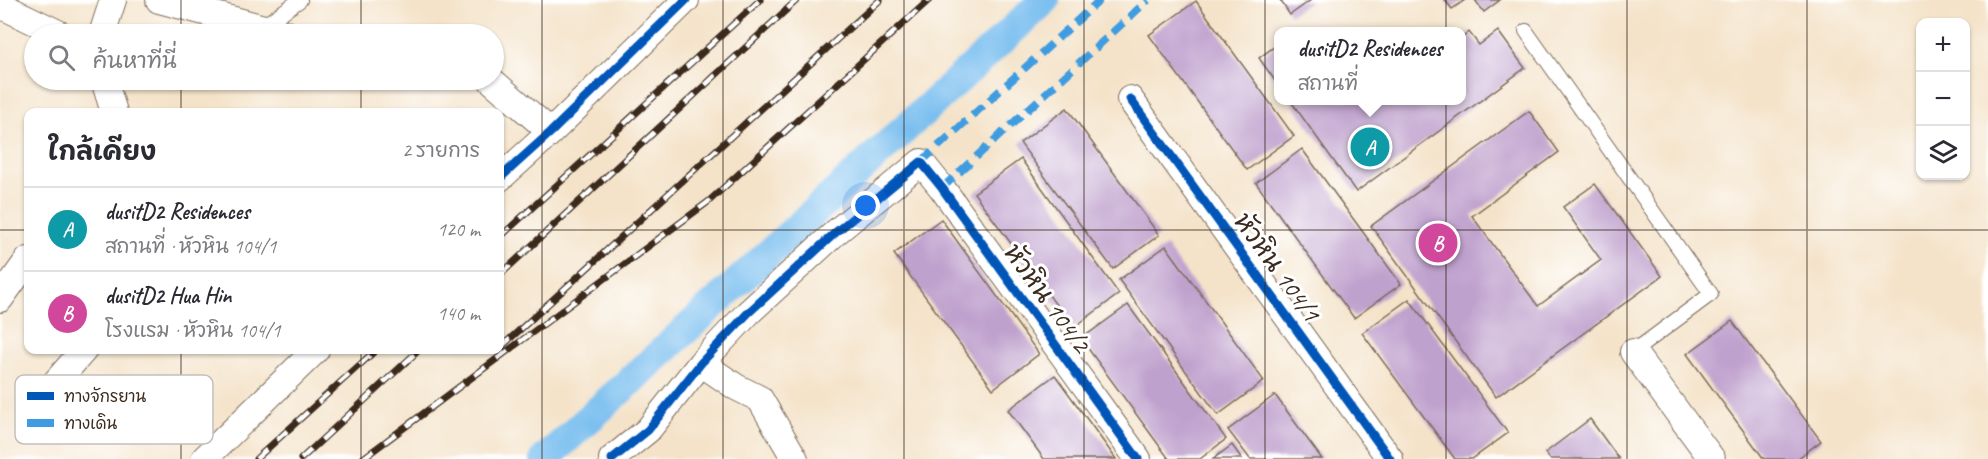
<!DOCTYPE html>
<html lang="th">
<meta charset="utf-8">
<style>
:root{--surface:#fff;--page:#f7f7f7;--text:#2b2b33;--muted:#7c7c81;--line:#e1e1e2;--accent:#2563eb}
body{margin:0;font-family:Caveat,"Playpen Sans Thai",sans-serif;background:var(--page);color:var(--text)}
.controls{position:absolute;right:18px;top:18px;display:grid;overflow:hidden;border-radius:12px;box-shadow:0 2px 4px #0004}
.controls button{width:54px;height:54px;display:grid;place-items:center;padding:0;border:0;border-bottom:2px solid var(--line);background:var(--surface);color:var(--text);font:30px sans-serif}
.you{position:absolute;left:866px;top:206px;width:21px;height:21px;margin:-15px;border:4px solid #fff;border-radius:50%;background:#1a73e8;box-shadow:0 0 0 9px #1a73e833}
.badge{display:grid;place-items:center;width:39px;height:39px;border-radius:50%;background:var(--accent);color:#fff;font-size:20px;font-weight:700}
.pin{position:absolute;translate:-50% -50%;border:3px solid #fff;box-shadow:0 2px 6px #0006}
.popup{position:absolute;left:1274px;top:27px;width:192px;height:78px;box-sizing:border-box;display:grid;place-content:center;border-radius:12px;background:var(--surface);filter:drop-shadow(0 2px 4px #0005);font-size:20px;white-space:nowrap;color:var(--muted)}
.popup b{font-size:22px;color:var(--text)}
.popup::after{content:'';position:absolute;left:50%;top:100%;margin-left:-12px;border:12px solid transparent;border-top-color:var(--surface)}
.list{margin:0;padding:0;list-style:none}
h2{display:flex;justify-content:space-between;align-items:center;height:78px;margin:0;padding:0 24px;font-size:26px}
h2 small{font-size:20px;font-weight:400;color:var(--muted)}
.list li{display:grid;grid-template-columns:39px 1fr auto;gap:18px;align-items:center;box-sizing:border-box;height:84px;padding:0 24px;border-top:2px solid var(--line)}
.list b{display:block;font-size:22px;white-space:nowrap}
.list p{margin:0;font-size:20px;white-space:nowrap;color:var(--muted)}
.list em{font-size:20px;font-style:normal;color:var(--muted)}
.icon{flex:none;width:33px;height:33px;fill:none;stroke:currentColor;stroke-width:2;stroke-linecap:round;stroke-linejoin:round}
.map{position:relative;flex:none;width:1988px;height:459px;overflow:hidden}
.search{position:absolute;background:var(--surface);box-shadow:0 2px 4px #0004;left:24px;top:24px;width:480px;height:66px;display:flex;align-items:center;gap:15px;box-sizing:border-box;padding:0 21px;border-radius:33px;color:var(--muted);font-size:22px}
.panel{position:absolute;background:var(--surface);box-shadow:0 2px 4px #0004;left:24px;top:108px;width:480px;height:246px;border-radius:12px}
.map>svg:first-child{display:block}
</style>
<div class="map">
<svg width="1988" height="459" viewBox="0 0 1988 459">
<rect width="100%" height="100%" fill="#fff"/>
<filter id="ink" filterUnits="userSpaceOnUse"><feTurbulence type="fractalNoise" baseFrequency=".0167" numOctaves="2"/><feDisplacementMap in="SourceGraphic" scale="12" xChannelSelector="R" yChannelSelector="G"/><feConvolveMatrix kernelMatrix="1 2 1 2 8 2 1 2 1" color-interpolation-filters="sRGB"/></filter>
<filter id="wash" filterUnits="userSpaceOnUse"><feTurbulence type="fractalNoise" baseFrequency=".008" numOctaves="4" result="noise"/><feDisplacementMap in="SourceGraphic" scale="24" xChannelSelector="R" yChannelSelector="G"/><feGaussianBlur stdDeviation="1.35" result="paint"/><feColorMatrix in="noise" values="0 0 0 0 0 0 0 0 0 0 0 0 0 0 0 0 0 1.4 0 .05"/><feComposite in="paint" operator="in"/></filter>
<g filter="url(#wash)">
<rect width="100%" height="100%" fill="#f4e3c9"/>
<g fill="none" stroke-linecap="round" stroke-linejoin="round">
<path stroke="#78beef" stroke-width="30" d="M 545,459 L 1045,0"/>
</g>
<g id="blocks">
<path fill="#bfa1cd" d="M 1280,0 L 1311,0 L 1290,15 Z
M 1445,0 L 1465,0 L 1452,9 Z
M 1475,0 L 1500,0 L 1484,12 Z
M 1196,1 L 1294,136 L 1247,170 L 1149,35 Z
M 1498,31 L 1525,68 L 1356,192 L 1290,100 L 1371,100 L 1373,103 L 1376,100 L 1462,100 L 1462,38 L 1469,32 L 1479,45 Z
M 1278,44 L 1278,85 L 1259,58 Z
M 1067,108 L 1159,235 L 1113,269 L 1020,143 Z
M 1529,111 L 1559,152 L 1472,216 L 1538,306 L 1601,260 L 1563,207 L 1595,184 L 1662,276 L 1496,397 L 1371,226 Z
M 1302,149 L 1401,284 L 1354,318 L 1256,183 Z
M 1021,159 L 1119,294 L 1073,328 L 974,193 Z
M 941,219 L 1039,354 L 993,389 L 894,254 Z
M 1166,246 L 1264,381 L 1218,415 L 1119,280 Z
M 1409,299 L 1508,433 L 1472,459 L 1455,459 L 1362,333 Z
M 1128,305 L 1226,439 L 1200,459 L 1169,459 L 1081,339 Z
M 1732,321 L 1821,441 L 1797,459 L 1764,459 L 1687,354 Z
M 1055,375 L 1116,459 L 1044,459 L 1008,410 Z
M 1275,395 L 1322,459 L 1250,459 L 1228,430 Z
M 1590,419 L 1619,459 L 1550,459 L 1545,453 Z
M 1232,445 L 1242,459 L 1213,459 Z"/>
</g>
</g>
<g filter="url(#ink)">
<use href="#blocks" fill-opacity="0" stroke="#7c6b5a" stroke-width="1.5"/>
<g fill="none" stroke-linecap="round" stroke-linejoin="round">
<defs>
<path id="service" d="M 261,27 L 300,0
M 1526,31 L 1711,294 L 1633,352"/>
<path id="minor" d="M 159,0 L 287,34
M 0,5 L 60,34
M 102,34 L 113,0
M 104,80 L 114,112
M 491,80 L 551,132
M 1130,99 L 1390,459
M 500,178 L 551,132 L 686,0
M 0,299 L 28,260
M 1633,352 L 1712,459
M 701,363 L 736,387 L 760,399 L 795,459
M 41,399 L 84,350
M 204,459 L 316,350
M 612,459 L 648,430 L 701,363 L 748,313 L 835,233 L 921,162 L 942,188 L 1138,459"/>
</defs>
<use href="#service" stroke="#7c6b5a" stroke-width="16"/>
<use href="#minor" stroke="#7c6b5a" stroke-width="28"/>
<use href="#service" stroke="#fff" stroke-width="14"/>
<use href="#minor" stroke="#fff" stroke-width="26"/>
<defs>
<path id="rail" d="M 500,237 L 760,0
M 500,275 L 797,0
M 500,348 L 880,0
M 256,459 L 376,350
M 301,459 L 419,350
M 362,459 L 708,202 L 929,0"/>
</defs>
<use href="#rail" stroke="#3b2a1e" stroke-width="7"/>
<use href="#rail" stroke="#fff" stroke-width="4.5" stroke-dasharray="14" stroke-linecap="butt"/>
<path stroke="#3f9ce0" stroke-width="8" stroke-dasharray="15 8" stroke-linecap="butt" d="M 921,162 L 1100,0
M 942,188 L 1148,0"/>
<defs>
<path id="cycleway" d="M 1130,99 L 1390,459
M 500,178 L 551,132 L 686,0
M 612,459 L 648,430 L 701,363 L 748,313 L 835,233 L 921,162 L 942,188 L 1138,459"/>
</defs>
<use href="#cycleway" stroke="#fff" stroke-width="13"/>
<use href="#cycleway" stroke="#0057b8" stroke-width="9"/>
</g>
</g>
<path fill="none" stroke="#3b2a1e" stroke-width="1.5" stroke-opacity="0.55" d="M 181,0 L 181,34M 361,0 L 361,34M 542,0 L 542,459M 723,0 L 723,459M 904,0 L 904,459M 1084,0 L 1084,459M 1265,0 L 1265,459M 1446,0 L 1446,459M 1627,0 L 1627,459M 1807,0 L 1807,459M 181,80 L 181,112M 361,80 L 361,112M 0,230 L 28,230M 500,230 L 1988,230M 181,350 L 181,459M 361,350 L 361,459"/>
<g text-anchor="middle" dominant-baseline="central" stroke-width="6" stroke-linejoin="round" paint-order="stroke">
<g font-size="26" fill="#3b2a1e" stroke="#fff">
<text transform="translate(1277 267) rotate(54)">หัวหิน 104/1</text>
<text transform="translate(1047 298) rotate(54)">หัวหิน 104/2</text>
</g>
</g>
<rect x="15" y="375" width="198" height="69" rx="9" fill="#fff" stroke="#c4bfbc" stroke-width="1.5"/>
<rect x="27" y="392" width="27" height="8" fill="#0057b8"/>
<rect x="27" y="419" width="27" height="8" fill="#3f9ce0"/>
<g font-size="16" fill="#3b2a1e">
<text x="64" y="402">ทางจักรยาน</text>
<text x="64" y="429">ทางเดิน</text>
</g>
</svg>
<div class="controls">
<button>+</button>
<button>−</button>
<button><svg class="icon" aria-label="layers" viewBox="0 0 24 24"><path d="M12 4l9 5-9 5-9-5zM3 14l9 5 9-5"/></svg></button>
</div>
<div class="you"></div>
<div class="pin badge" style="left:1370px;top:147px;background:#0f9aa8">A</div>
<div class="popup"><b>dusitD2 Residences</b>สถานที่</div>
<div class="pin badge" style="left:1438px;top:243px;background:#d1479c">B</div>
<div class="search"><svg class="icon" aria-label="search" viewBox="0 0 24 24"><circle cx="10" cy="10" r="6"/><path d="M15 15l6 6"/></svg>ค้นหาที่นี่</div>
<section class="panel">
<h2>ใกล้เคียง<small>2 รายการ</small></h2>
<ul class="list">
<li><span class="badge" style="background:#0f9aa8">A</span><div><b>dusitD2 Residences</b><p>สถานที่ · หัวหิน 104/1</p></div><em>120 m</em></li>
<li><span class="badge" style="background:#d1479c">B</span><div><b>dusitD2 Hua Hin</b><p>โรงแรม · หัวหิน 104/1</p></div><em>140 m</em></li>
</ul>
</section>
</div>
